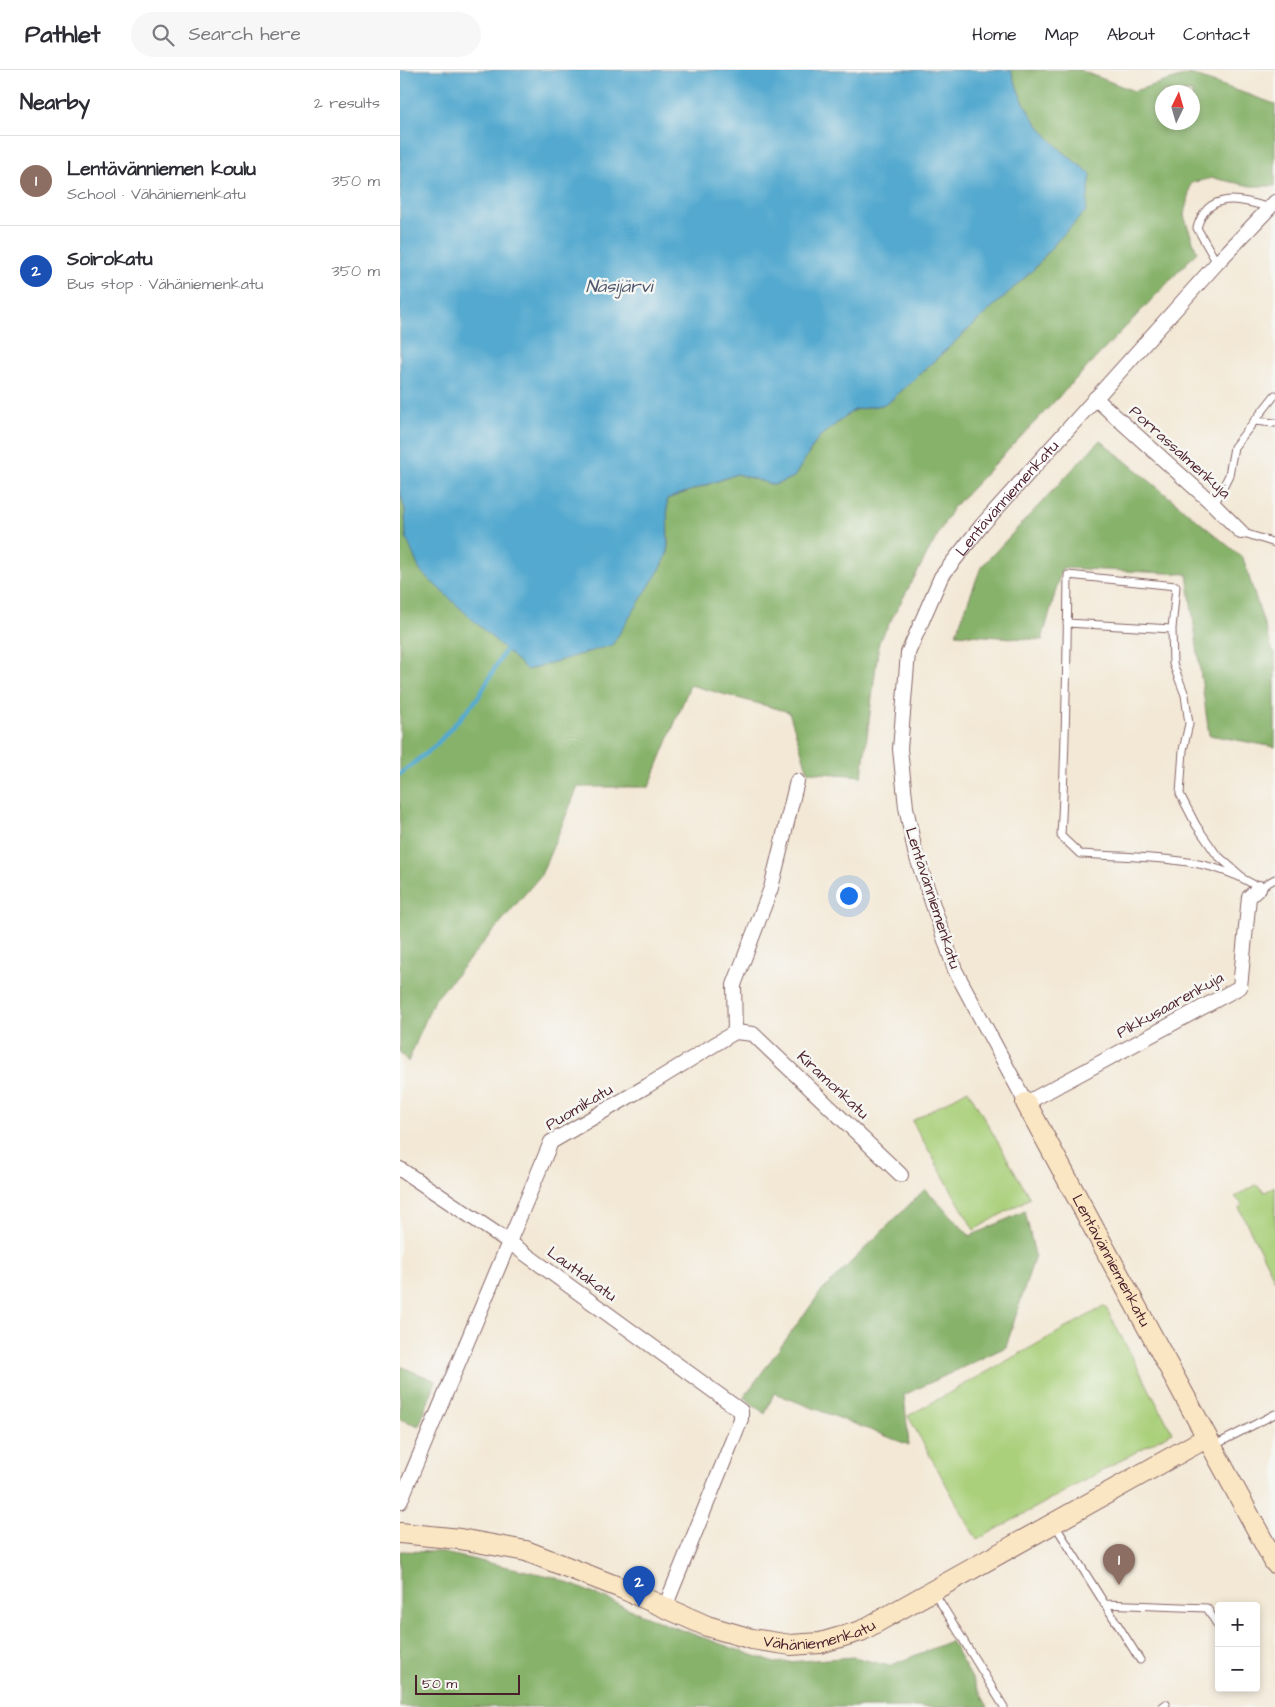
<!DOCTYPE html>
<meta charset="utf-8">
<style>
:root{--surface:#fff;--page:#f7f7f7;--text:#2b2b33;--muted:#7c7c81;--line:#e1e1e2;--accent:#1f6fb2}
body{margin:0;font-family:"Architects Daughter",sans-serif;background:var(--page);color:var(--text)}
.controls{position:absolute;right:15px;bottom:15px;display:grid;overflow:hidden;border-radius:5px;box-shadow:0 2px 8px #0003}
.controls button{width:45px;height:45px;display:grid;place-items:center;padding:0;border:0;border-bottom:1px solid var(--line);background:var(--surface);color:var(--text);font:25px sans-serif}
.compass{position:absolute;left:755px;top:15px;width:45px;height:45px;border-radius:50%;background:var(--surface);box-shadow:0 2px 8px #0003;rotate:5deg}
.scale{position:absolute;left:15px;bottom:12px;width:105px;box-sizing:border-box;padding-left:5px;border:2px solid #4a1f2b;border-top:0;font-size:14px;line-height:18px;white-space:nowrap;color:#4a1f2b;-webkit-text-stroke:4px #f6f6f2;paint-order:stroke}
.you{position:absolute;left:448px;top:825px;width:18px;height:18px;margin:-12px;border:4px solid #fff;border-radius:50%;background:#1a73e8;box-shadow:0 0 0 8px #1a73e833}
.badge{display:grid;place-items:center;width:32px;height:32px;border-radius:50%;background:var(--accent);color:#fff;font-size:16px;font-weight:700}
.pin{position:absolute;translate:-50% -41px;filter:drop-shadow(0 1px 2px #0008)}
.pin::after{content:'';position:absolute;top:26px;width:18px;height:15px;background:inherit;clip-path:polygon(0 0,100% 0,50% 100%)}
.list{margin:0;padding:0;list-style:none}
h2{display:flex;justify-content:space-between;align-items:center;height:65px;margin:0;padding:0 20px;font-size:21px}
h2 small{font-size:16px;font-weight:400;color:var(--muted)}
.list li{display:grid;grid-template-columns:32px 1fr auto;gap:15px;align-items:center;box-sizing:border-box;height:90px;padding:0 20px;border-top:1px solid var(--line)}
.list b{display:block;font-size:19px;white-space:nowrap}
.list p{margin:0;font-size:16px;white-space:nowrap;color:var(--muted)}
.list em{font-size:16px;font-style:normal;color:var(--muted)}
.icon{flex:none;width:28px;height:28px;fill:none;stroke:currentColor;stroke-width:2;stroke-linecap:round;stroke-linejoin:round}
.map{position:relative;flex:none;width:875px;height:1637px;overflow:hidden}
header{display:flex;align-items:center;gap:30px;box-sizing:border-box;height:70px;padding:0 25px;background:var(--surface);border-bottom:1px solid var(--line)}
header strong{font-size:24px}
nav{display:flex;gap:28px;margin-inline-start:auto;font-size:18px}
.search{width:350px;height:45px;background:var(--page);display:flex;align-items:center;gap:12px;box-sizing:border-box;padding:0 18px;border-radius:28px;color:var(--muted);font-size:19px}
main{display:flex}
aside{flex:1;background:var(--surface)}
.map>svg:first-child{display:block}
</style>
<header>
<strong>Pathlet</strong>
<div class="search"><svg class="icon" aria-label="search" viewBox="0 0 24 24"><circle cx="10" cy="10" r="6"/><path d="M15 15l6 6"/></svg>Search here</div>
<nav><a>Home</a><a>Map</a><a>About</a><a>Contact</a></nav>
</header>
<main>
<aside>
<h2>Nearby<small>2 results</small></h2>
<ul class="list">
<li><span class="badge" style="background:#8d6e63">1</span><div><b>Lentävänniemen koulu</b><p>School · Vähäniemenkatu</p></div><em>350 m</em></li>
<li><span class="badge" style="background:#1a4fb4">2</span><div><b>Soirokatu</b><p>Bus stop · Vähäniemenkatu</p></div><em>350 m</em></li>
</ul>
</aside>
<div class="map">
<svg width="875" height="1637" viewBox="0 0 875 1637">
<rect width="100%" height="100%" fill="#f6f6f2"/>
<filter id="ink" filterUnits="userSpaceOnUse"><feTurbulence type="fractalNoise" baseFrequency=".02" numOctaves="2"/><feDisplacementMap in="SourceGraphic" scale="10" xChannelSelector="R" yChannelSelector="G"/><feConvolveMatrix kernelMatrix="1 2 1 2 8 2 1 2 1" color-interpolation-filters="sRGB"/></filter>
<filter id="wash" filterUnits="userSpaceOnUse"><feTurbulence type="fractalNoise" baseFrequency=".0096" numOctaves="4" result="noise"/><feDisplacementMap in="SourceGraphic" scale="20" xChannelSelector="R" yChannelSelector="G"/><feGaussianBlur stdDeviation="1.12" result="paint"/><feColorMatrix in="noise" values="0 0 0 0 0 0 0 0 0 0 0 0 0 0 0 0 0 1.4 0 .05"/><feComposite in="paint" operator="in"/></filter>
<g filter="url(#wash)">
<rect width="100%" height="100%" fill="#f3e8d5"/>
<path fill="#aad07b" stroke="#7a7853" d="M 568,1020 L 630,1128 L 574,1160 L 512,1051 Z
M 856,1115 L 865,1122 L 875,1117 L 875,1210 L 839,1138 L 843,1135 L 835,1127 Z
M 705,1236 L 772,1362 L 577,1470 L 508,1346 Z"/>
<path fill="#87b26b" stroke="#68684b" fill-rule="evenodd" d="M 611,0 L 680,0 L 734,21 L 790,4 L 875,34 L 875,116 L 851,116 L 813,108 L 791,113 L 784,146 L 797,182 L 552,439 L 479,572 L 462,706 L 408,702 L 389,642 L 290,615 L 249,717 L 178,717 L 141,805 L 33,932 L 8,992 L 0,982 L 0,421 L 5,440 L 6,467 L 106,579 L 127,600 L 262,496 L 268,482 L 267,429 L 337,404 L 374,415 L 394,407 L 419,367 L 454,340 L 487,334 L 633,200 L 658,170 L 691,104 C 652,76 624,48 611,0 ZM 762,22 L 792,22 L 792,52 L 762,52 Z
M 700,370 L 843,488 L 873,582 L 875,582 L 875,677 L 809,665 L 787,504 L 662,498 L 642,570 L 556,564 L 581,497 Z
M 525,1119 L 570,1166 L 625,1141 L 635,1185 L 606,1277 L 504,1325 L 509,1375 L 374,1323 L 365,1344 L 344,1327 L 420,1223 Z
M 0,1296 L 36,1311 L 19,1356 L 0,1349 Z
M 0,1481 L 39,1482 L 154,1507 L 270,1556 L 375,1593 L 454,1587 L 489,1596 L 551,1571 L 588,1637 L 0,1637 Z"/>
<path fill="#53a9cf" stroke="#4e647d" d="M 0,0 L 611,0 C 625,49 652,75 691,104 L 686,141 L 658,170 L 633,200 L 487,334 L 454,340 L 419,367 L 394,407 L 374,415 L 337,404 L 267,429 L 268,482 L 262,496 L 212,575 L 127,600 L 20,501 L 6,467 L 5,440 L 0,421 Z"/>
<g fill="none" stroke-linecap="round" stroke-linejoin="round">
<path stroke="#53a9cf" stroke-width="4.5" d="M 0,704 L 36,675 L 77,629 L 106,579"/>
</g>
</g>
<g filter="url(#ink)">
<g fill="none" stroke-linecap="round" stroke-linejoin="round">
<defs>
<path id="lane" d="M 817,193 L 797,158 C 807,121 840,128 869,138
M 854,351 L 875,353
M 814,435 L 829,405 L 834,377 L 875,325
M 841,462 L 875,473
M 667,553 L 772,559 L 776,516 L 668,505 C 667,592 666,679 661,766 L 680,784 C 739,788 808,784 859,818 L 875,809
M 772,559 L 773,594 L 785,625 L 789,654 L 783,680 L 780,724 L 796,755 L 816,784 L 841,806
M 813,1376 L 875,1344
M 655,1455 L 740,1590
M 534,1522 L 604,1637
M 704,1534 L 807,1538 L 819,1558
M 762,1637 L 766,1634"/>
<g id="street">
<path d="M 695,328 L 814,435 L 841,462"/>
<path id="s1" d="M 859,818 L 849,827 L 840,917 L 626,1033 L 555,900 L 515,782 L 506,737 L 500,679 L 508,583 L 541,507 L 582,455 L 817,193 L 875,132"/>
<path d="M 335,962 L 353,964 L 501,1105"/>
<path d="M 0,1099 L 109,1172 L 341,1341 L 341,1349 L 265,1537"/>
<path d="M 0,1432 L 151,1072 L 247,1016 L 335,962 L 334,915 L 371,818 L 397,711"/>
</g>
<g id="secondary">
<path id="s2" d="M 626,1033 L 875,1493"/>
<path id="s3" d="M 0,1463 L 60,1469 L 126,1481 L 221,1518 L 307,1556 L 352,1569 L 391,1575 L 420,1573 L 461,1561 L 806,1368"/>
</g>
</defs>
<use href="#lane" stroke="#856566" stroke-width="9"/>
<use href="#street" stroke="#856566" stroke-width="16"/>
<use href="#secondary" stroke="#856566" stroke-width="22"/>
<use href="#lane" stroke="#fff" stroke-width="7"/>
<use href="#street" stroke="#fff" stroke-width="14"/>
<use href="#secondary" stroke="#fbe6c4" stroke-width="20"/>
</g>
</g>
<g text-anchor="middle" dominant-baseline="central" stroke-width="5" stroke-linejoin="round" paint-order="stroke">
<g font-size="16" fill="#4a1f2b" stroke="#f6f6f2">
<text transform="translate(780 382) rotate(42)">Porrassalmenkuja</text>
<text stroke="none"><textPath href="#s1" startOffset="1009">Lentävänniemenkatu</textPath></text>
<text transform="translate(533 828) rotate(72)">Lentävänniemenkatu</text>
<text transform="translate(770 935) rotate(-29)">Pikkusaarenkuja</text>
<text transform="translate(433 1015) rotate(43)">Kiramonkatu</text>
<text transform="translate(179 1037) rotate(-31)">Puomikatu</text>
<text stroke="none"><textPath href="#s2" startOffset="179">Lentävänniemenkatu</textPath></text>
<text transform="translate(182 1204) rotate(36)">Lauttakatu</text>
<text stroke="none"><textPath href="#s3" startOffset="439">Vähäniemenkatu</textPath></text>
</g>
<g font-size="18" font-style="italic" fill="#4e566d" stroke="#f6f6f2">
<text x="219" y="216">Näsijärvi</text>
</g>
</g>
</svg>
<div class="controls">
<button>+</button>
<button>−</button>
</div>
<svg class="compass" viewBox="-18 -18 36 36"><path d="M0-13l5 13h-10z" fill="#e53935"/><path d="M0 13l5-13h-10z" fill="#7c7c81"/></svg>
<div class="scale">50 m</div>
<div class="you"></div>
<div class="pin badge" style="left:719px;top:1515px;background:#8d6e63">1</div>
<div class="pin badge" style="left:239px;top:1537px;background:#1a4fb4">2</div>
</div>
</main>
